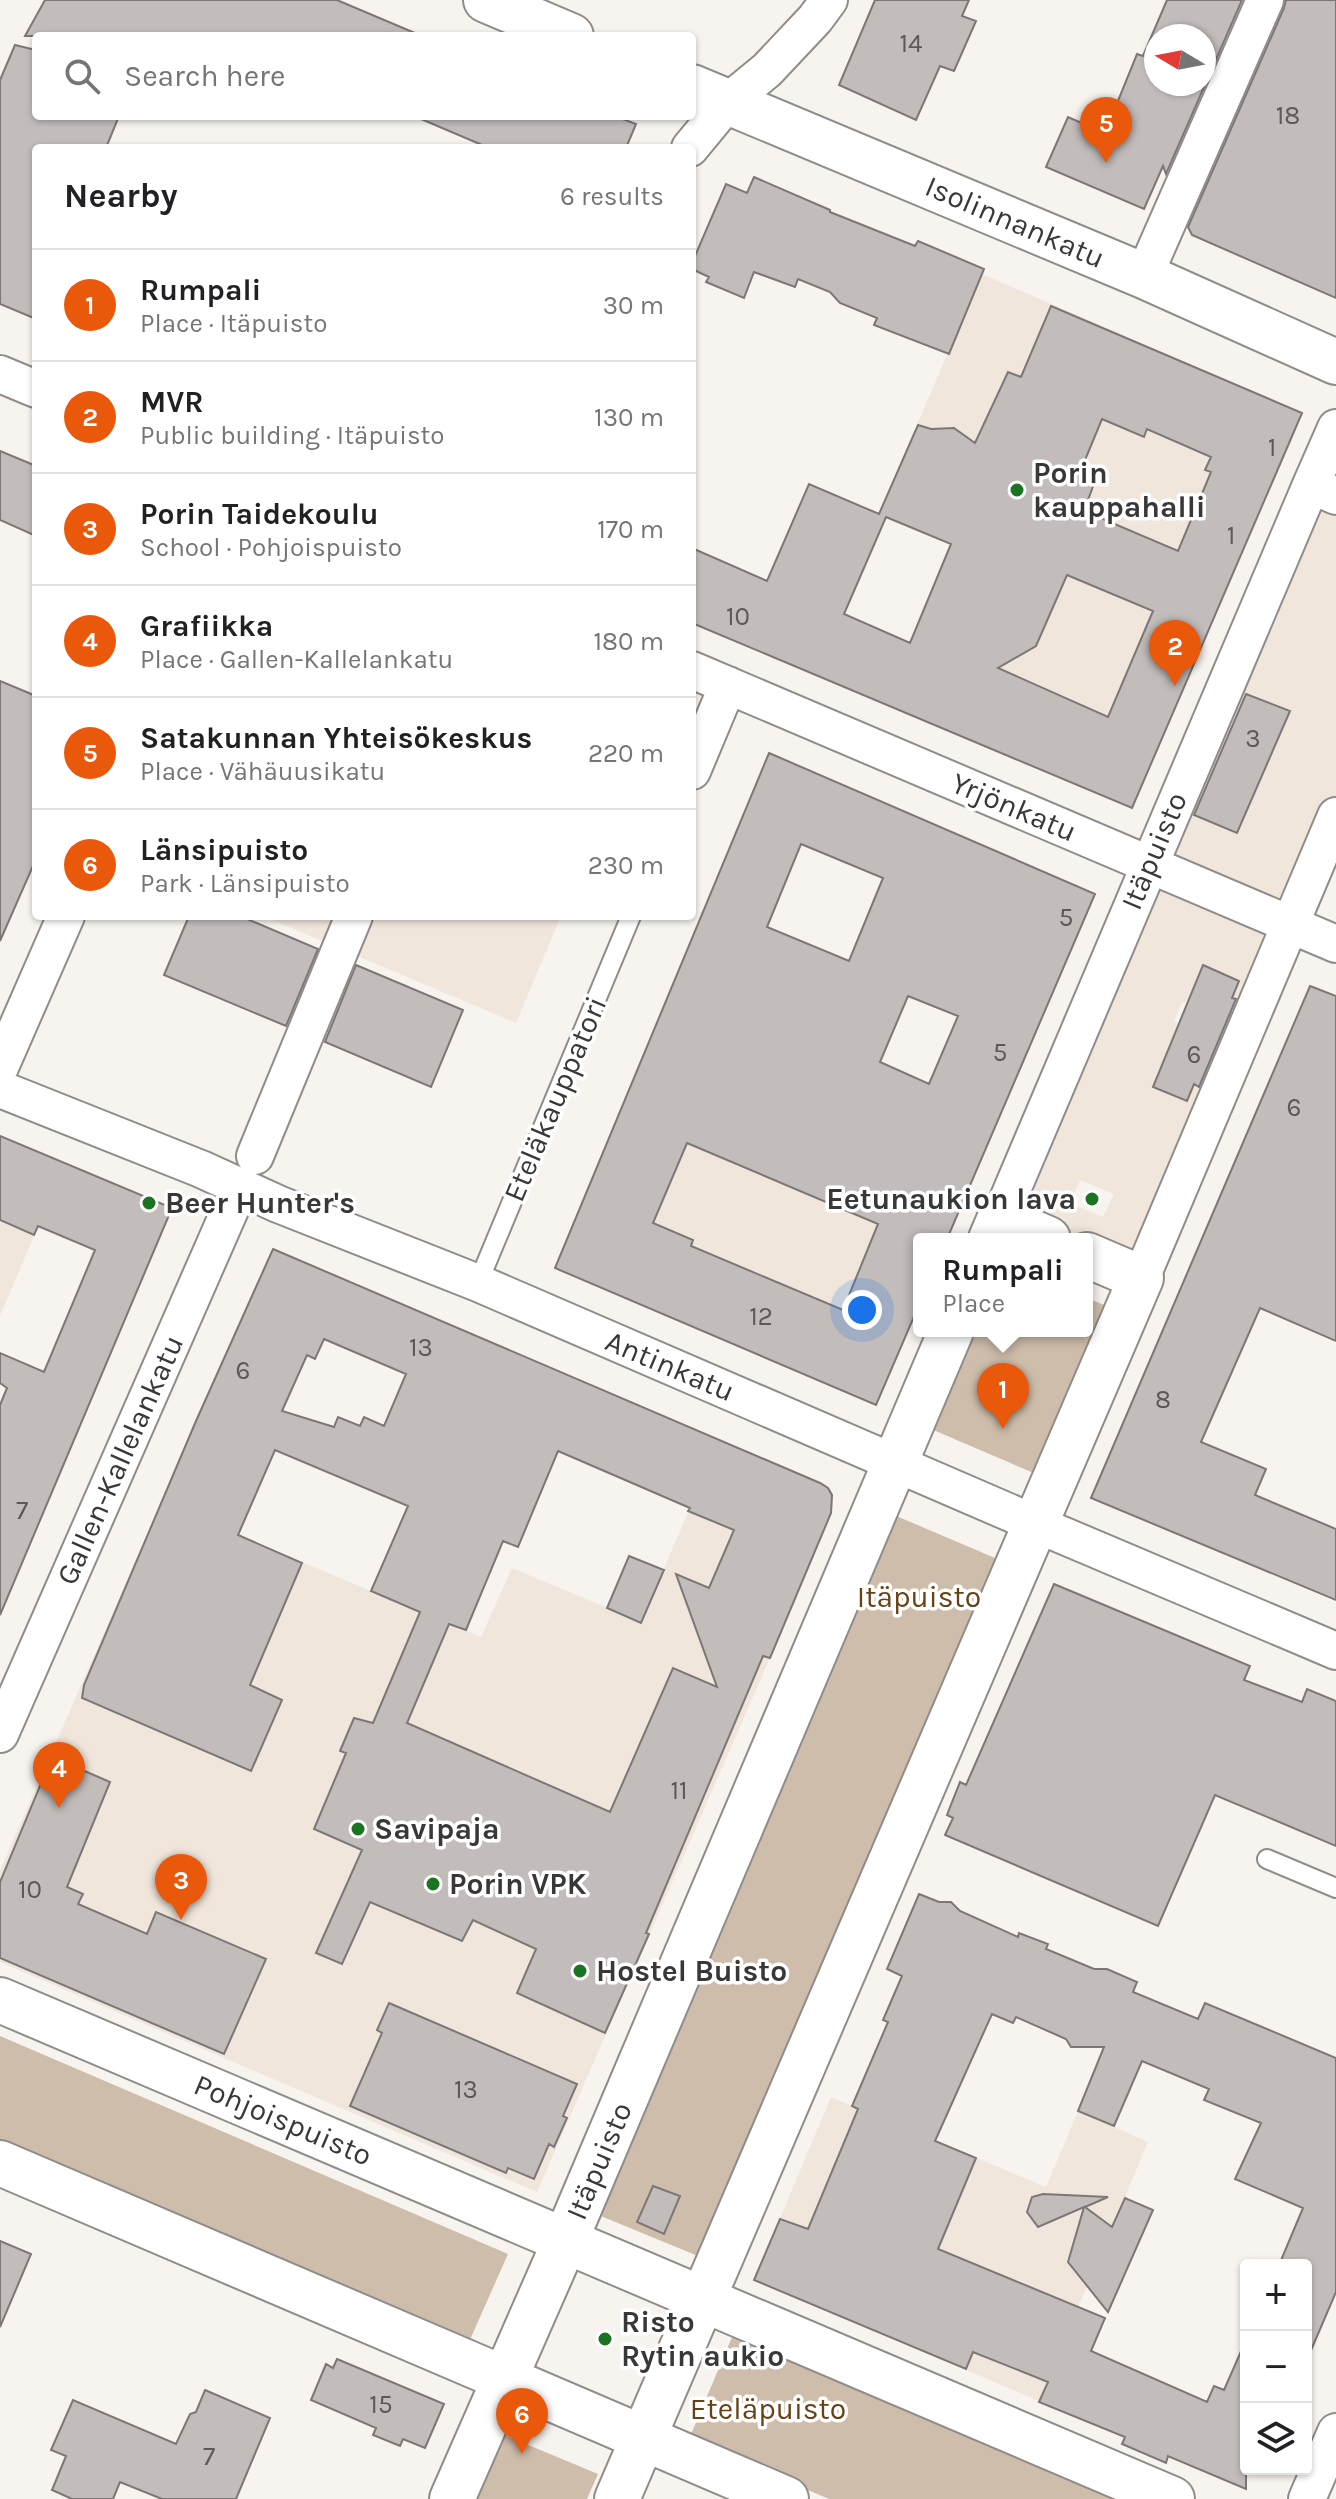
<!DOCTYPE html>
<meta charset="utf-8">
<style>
:root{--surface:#fff;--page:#f6f6f6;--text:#202124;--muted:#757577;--line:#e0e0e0;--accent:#ea580c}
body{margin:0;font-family:Karla,sans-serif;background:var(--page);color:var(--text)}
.controls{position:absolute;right:24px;bottom:24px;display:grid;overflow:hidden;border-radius:8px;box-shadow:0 2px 6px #0004}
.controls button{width:72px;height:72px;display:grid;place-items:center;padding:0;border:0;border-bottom:2px solid var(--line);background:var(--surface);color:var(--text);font:40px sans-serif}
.compass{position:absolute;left:1144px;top:24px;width:72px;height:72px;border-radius:50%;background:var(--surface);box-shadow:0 2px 6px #0004;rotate:280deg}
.you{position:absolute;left:862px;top:1310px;width:28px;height:28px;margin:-20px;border:6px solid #fff;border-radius:50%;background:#1a73e8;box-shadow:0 0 0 12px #1a73e833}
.badge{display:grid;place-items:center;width:52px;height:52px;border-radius:50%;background:var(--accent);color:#fff;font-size:26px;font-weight:700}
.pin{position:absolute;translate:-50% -66px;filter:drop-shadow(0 2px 4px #0008)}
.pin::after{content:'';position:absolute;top:42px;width:28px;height:24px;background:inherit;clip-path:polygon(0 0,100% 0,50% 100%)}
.popup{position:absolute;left:913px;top:1233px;width:180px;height:104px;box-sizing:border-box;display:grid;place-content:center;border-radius:8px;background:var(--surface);filter:drop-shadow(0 2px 6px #0005);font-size:26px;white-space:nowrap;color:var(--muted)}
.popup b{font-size:30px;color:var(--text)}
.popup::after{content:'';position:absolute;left:50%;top:100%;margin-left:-16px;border:16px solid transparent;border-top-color:var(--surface)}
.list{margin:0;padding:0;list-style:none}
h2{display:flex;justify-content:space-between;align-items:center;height:104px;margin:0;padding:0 32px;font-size:34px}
h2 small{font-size:26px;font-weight:400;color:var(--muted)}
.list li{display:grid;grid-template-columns:52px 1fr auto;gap:24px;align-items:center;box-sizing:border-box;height:112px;padding:0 32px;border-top:2px solid var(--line)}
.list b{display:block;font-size:30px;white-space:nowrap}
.list p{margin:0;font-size:26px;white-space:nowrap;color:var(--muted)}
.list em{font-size:26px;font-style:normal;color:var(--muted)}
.icon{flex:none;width:44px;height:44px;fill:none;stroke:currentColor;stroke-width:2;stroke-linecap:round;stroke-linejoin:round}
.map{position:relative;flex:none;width:1336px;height:2499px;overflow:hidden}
.search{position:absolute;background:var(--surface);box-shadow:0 2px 6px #0004;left:32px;top:32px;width:664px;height:88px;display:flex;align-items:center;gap:20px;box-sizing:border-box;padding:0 28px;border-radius:8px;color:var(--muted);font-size:30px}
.panel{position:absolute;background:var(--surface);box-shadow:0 2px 6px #0004;left:32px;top:144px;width:664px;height:776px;border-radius:8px}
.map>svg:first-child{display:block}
</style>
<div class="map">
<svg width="1336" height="2499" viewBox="0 0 1336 2499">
<rect width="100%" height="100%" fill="#f7f3ef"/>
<path fill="#f0e6dc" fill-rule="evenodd" d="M 982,274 L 1302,413 L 1132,808 L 885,704 L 969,502 L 897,471 Z
M 1336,452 L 1336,816 L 1146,1266 L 1005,1205 ZM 1246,694 L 1289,711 L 1237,833 L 1192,814 L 1213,765 L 1216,766 ZM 1203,965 L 1239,981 L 1232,998 L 1243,1002 L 1205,1089 L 1194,1084 L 1186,1101 L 1153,1086 L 1180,1025 L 1174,1021 L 1182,1002 L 1187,1003 ZM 1080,1180 L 1114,1194 L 1103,1217 L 1070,1203 Z
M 263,916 L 561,916 L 516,1023 Z
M 663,1012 L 985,1150 L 947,1239 L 919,1239 L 919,1305 L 876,1405 L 555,1268 Z
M 0,1136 L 65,1163 L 0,1316 Z
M 719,1440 L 820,1483 L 828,1488 L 832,1495 L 833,1504 L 770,1658 L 537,2192 L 0,1962 L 0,1870 L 161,1503 L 481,1637 L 512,1568 L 641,1622 Z
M 831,2097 L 1046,2187 L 1078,2111 L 1148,2142 L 1039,2401 L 754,2280 Z"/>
<path fill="#cfbdab" d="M 1087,1298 L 1109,1307 L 1036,1474 L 931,1429 L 973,1331 L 1087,1331 Z
M 894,1515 L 995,1558 L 698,2256 L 596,2214 Z
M 0,2036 L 508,2254 L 469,2342 L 0,2143 Z
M 735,2330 L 1127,2499 L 829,2499 L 689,2439 Z
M 502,2434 L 598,2474 L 587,2499 L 474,2499 Z"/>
<path fill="#c2bcbb" stroke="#7c7776" stroke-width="2" fill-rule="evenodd" d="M 45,0 L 337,0 L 422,36 L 25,36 Z
M 875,0 L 969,0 L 962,16 L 976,21 L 954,71 L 940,66 L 916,120 L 839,85 Z
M 1167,0 L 1242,0 L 1166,174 L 1163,166 L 1144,209 L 1046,167 L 1068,117 L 1105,133 L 1137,54 L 1143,56 ZM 1156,36 L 1204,36 L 1204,84 L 1156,84 Z
M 1286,0 L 1336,0 L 1336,298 L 1192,235 L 1188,227 L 1284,8 Z
M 15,45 L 36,50 L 36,116 L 119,116 L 106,148 L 36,148 L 36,319 L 0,304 L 0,80 Z
M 414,116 L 615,116 L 636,124 L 626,148 L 489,148 Z
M 754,177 L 830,210 L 830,212 L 915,246 L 918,241 L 984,269 L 949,354 L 874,325 L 877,318 L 840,303 L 830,292 L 798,279 L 795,287 L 754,272 L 744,298 L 706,282 L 709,277 L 692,269 L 692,263 L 726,184 L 747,193 Z
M 1051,306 L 1302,413 L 1132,808 L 692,623 L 692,548 L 767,581 L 809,484 L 879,514 L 918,425 L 931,429 L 954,428 L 975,443 L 1008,372 L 1021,377 ZM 1102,419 L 1144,437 L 1147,429 L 1211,457 L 1205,470 L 1211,472 L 1178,551 L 1084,511 L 1096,478 L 1080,472 ZM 886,517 L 951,544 L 910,643 L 844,614 ZM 1067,575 L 1153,611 L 1108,717 L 998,668 L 1036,646 Z
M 0,451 L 36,466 L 36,536 L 0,520 Z
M 0,681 L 36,696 L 36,859 L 0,941 Z
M 1246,694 L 1290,711 L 1237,833 L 1194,815 Z
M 769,753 L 1095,894 L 947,1239 L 919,1239 L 919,1305 L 876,1405 L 555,1268 ZM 801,844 L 883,878 L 849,961 L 767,927 ZM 908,996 L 958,1016 L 929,1084 L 880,1062 ZM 687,1143 L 878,1224 L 843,1310 L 691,1246 L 693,1240 L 653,1223 Z
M 189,916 L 240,916 L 318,949 L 286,1026 L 164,975 Z
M 356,965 L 463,1010 L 431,1087 L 325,1042 Z
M 1203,965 L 1239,981 L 1232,998 L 1236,999 L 1199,1087 L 1194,1084 L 1187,1101 L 1153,1087 Z
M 1310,986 L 1336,996 L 1336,1341 L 1260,1308 L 1201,1442 L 1266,1469 L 1255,1495 L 1336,1529 L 1336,1600 L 1091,1498 Z
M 0,1136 L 172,1208 L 0,1615 L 0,1405 L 7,1388 L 0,1383 L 0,1353 L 44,1372 L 95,1250 L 38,1226 L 34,1235 L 0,1220 Z
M 273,1249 L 820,1483 L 828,1488 L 832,1495 L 831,1513 L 770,1658 L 763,1656 L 646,1933 L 649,1934 L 605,2033 L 517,1993 L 536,1949 L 473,1920 L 462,1941 L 370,1902 L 342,1964 L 316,1953 L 362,1850 L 314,1829 L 346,1753 L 340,1751 L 354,1718 L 373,1723 L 420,1612 L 371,1591 L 408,1506 L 275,1450 L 238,1535 L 302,1563 L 250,1685 L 282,1700 L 251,1771 L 82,1698 L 84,1685 L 196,1421 ZM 324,1339 L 406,1374 L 384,1426 L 364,1417 L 360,1426 L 338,1417 L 334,1427 L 282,1411 L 307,1355 L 315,1359 ZM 558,1451 L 690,1508 L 688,1511 L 734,1530 L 709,1588 L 676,1574 L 717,1687 L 673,1668 L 610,1812 L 407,1723 L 449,1624 L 466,1630 L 503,1541 L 518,1547 Z
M 629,1556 L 664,1570 L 641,1623 L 607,1608 Z
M 1054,1584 L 1250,1666 L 1244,1680 L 1302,1702 L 1307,1689 L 1336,1701 L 1336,1846 L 1215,1795 L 1158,1926 L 945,1835 L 953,1818 L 947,1815 L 960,1782 L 966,1785 Z
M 52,1757 L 110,1782 L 67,1887 L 83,1894 L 78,1904 L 147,1934 L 156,1912 L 266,1959 L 224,2054 L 0,1958 L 0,1882 Z
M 919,1894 L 939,1902 L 951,1902 L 960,1911 L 1018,1937 L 1019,1933 L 1048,1944 L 1046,1949 L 1094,1969 L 1107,1969 L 1137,1982 L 1133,1992 L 1198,2019 L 1205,2003 L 1336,2058 L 1336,2292 L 1306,2362 L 1306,2265 L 1279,2265 L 1303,2208 L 1235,2179 L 1261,2123 L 1204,2100 L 1209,2089 L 1142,2061 L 1114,2126 L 1078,2111 L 1104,2047 L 1071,2047 L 1066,2039 L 1016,2017 L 1013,2023 L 992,2014 L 935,2141 L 976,2158 L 938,2249 L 1105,2318 L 1091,2351 L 1207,2402 L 1214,2386 L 1224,2390 L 1246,2340 L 1246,2489 L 1168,2456 L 1166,2463 L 1122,2444 L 1125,2437 L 1039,2402 L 1048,2382 L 973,2352 L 966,2369 L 754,2280 L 780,2219 L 808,2229 L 858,2109 L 852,2106 L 888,2022 L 883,2020 L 902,1976 L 887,1969 Z
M 389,2003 L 577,2084 L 563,2116 L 567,2118 L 554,2147 L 549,2144 L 534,2179 L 508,2168 L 506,2173 L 350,2106 L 382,2033 L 377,2030 Z
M 653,2186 L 680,2196 L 664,2234 L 637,2222 Z
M 1043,2194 L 1108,2197 L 1085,2207 L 1112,2227 L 1125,2198 L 1153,2210 L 1108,2312 L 1068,2262 L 1084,2207 L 1038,2227 L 1027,2212 L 1032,2197 Z
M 0,2241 L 31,2254 L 0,2327 Z
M 337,2359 L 444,2404 L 425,2448 L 403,2439 L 400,2446 L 373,2435 L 376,2428 L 311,2400 L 326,2364 L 333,2368 Z
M 205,2390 L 270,2418 L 236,2499 L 162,2499 L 120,2482 L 113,2499 L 72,2499 L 52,2490 L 66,2456 L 51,2450 L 73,2400 L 176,2444 L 190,2414 L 196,2412 Z"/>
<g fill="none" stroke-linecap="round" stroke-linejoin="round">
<defs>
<path id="lane" d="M 478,1283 L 631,916
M 1267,1859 L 1336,1888"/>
<path id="street" d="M 690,148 L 728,102 L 767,70 L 815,19 L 829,0
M 1144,276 L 1265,0
M 0,374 L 36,389
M 1336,428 L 1311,485 L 1336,496
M 692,670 L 1336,944
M 692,771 L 728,685
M 0,1067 L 66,916
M 0,1089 L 201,1169 L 278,1204 L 478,1283 L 1036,1524 L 1336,1651
M 255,1156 L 354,916
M 1000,1218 L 1311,485
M 1141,1278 L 1336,816
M 0,1734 L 240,1187
M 1307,2499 L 1336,2432"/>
<path id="secondary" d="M 486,0 L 571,36
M 692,87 L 1144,276 L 1336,362
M 991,1239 L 1000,1218 L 1048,1239
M 0,2000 L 1172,2499
M 0,2163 L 786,2499
M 452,2499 L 566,2239 L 951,1331
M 617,2499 L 1141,1278 L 1087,1255"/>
</defs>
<use href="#lane" stroke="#908c89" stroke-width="22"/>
<use href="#street" stroke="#908c89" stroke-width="40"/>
<use href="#secondary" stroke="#908c89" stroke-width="48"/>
<use href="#lane" stroke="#fff" stroke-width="18"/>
<use href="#street" stroke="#fff" stroke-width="36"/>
<use href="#secondary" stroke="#fff" stroke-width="44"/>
</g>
<g fill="#1a7421" stroke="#fff" stroke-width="3">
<circle cx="1017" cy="490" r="8"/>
<circle cx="1092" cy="1199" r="8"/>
<circle cx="149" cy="1203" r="8"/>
<circle cx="358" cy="1829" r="8"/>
<circle cx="433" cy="1884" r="8"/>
<circle cx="580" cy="1971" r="8"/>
<circle cx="605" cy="2339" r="8"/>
</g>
<g text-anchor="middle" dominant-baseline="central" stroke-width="7" stroke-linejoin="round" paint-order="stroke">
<g font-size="26" fill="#5c5958">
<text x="911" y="43">14</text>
<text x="1288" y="115">18</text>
<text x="1272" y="447">1</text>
<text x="1231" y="535">1</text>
<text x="738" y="616">10</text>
<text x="1253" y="738">3</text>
<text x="1066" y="917">5</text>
<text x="1000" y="1052">5</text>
<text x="1194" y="1054">6</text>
<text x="1294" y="1107">6</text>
<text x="761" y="1316">12</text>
<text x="421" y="1347">13</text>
<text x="243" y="1370">6</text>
<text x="1163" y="1399">8</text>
<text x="22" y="1510">7</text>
<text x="679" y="1790">11</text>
<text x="30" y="1889">10</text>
<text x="466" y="2089">13</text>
<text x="381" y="2404">15</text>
<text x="209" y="2456">7</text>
</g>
<g font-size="30" fill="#3a3837" stroke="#fff">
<text transform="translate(1015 222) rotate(23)">Isolinnankatu</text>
<text transform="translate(1014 807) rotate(23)">Yrjönkatu</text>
<text transform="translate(1154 851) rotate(-67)">Itäpuisto</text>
<text transform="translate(555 1099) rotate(-67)">Eteläkauppatori</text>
<text transform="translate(670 1366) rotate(23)">Antinkatu</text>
<text transform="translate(120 1460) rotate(-66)">Gallen-Kallelankatu</text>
<text transform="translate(283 2120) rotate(23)">Pohjoispuisto</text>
<text transform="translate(599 2161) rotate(-67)">Itäpuisto</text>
</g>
<g font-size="30" font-weight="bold" fill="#3a3837" stroke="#fff" text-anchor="start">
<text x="1033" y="473">Porin<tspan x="1033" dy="34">kauppahalli</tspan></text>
<text x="1076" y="1199" text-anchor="end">Eetunaukion lava</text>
<text x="165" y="1203">Beer Hunter's</text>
<text x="374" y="1829">Savipaja</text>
<text x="449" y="1884">Porin VPK</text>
<text x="596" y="1971">Hostel Buisto</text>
<text x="621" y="2322">Risto<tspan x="621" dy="34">Rytin aukio</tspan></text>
</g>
<g font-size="30" fill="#684216" stroke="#fff">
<text x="919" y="1597">Itäpuisto</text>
<text x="768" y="2409">Eteläpuisto</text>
</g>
</g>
</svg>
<div class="controls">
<button>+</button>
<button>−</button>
<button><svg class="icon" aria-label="layers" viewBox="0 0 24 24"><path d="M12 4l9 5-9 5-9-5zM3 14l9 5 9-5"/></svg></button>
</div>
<svg class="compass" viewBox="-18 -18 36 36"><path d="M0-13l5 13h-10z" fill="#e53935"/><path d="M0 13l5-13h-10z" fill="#757577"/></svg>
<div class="you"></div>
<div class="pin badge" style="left:1003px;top:1429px">1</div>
<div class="popup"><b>Rumpali</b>Place</div>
<div class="pin badge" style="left:1175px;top:686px">2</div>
<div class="pin badge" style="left:181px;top:1920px">3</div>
<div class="pin badge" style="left:59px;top:1808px">4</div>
<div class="pin badge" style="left:1106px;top:163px">5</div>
<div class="pin badge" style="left:522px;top:2454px">6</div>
<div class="search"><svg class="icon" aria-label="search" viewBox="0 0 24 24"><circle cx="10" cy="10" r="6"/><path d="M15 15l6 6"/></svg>Search here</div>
<section class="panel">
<h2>Nearby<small>6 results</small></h2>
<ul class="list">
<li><span class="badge">1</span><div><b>Rumpali</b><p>Place · Itäpuisto</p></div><em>30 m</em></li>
<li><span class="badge">2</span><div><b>MVR</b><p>Public building · Itäpuisto</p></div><em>130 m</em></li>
<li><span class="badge">3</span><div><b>Porin Taidekoulu</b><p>School · Pohjoispuisto</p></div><em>170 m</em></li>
<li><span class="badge">4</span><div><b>Grafiikka</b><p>Place · Gallen-Kallelankatu</p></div><em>180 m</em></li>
<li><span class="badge">5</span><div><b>Satakunnan Yhteisökeskus</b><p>Place · Vähäuusikatu</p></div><em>220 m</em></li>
<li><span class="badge">6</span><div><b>Länsipuisto</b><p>Park · Länsipuisto</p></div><em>230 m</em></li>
</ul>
</section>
</div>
